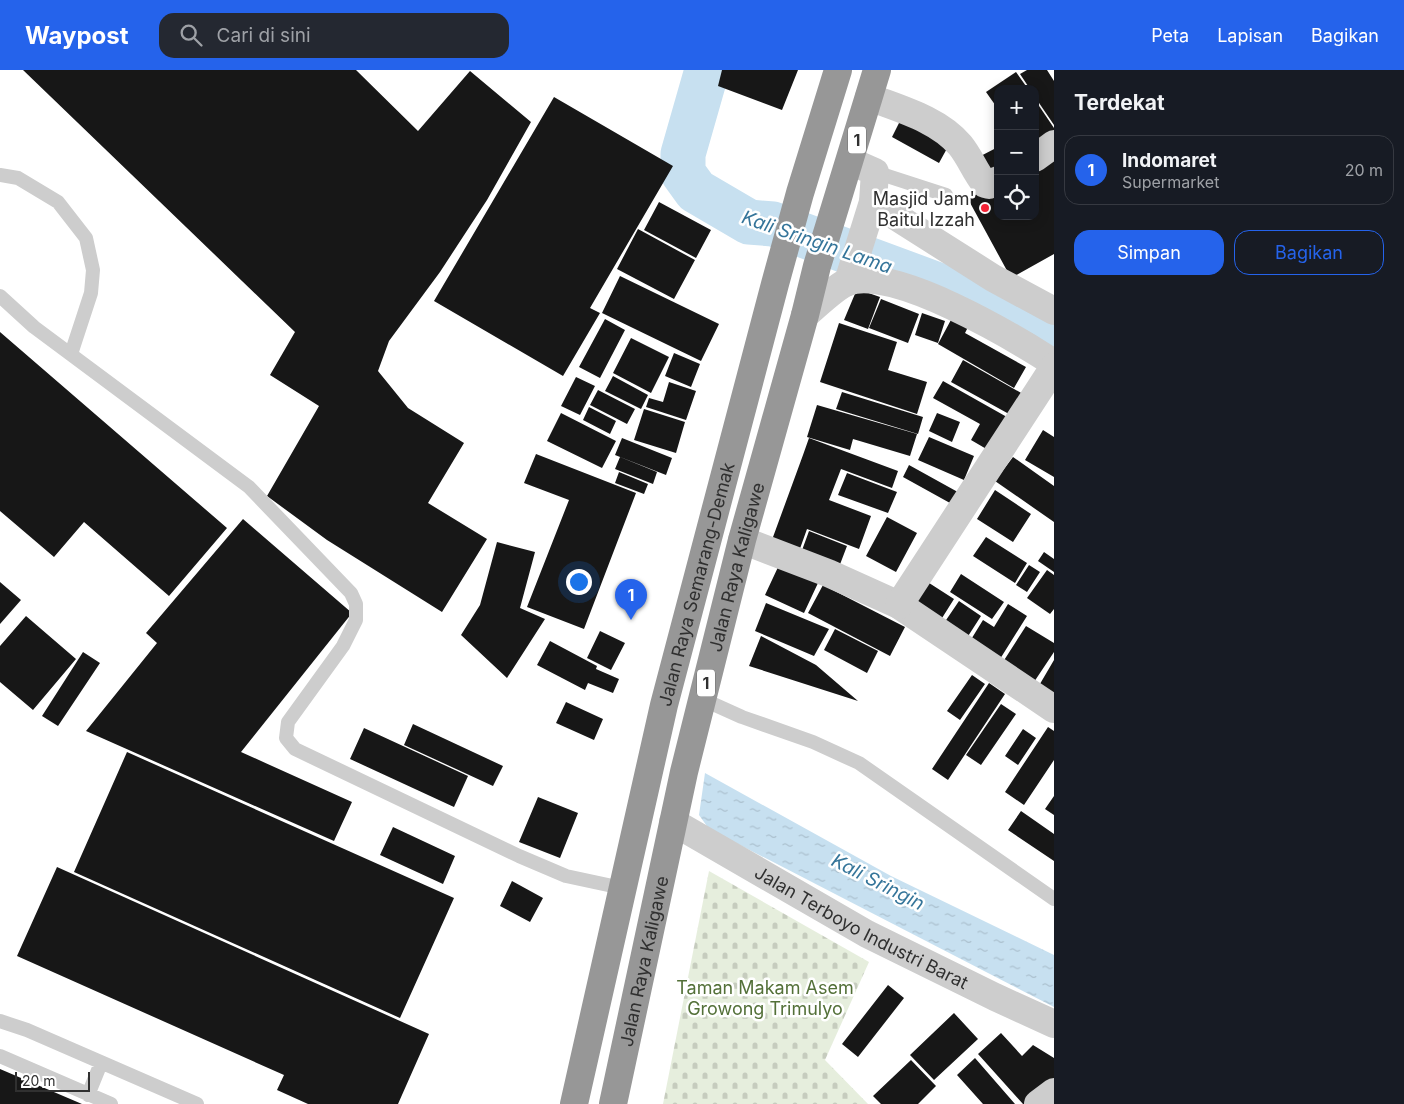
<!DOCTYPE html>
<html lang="id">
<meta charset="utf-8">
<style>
:root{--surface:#171b24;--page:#242831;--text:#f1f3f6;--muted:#9ea1a6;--line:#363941;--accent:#2563eb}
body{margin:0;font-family:Inter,sans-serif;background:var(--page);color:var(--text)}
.controls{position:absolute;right:15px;top:15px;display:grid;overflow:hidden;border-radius:10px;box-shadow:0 2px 12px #0003}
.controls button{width:45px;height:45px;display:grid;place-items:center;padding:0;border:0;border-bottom:1px solid var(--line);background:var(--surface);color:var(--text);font:25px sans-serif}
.scale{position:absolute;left:15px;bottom:12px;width:75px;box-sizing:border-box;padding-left:5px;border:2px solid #303030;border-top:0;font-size:14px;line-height:18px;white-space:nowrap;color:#303030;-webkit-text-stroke:4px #fff;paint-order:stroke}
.you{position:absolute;left:578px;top:511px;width:18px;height:18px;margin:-12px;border:4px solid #fff;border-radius:50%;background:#1a73e8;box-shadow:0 0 0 8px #1a73e833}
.badge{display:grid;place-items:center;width:32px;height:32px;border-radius:50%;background:var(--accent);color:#fff;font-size:16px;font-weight:700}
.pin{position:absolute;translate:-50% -41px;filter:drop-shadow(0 1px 2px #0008)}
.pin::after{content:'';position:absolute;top:26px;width:18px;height:15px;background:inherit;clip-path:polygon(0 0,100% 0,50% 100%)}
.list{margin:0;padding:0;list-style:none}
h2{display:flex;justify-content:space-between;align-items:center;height:65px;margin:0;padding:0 20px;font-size:21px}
h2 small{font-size:16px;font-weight:400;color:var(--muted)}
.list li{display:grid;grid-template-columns:32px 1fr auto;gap:15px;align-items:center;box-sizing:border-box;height:70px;margin:0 10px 10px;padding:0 10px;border:1px solid var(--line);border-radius:15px}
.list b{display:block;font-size:19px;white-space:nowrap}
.list p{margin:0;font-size:16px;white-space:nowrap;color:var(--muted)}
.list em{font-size:16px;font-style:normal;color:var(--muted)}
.actions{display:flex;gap:10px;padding:15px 20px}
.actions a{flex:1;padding:11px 0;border:1px solid var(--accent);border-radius:15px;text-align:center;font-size:18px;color:var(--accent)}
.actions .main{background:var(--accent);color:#fff}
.icon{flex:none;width:28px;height:28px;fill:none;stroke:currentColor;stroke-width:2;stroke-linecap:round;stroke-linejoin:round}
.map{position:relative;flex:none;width:1054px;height:1034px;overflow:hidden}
header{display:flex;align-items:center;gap:30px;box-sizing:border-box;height:70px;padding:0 25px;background:var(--accent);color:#fff}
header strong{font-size:24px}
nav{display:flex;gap:28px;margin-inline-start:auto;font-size:18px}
.search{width:350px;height:45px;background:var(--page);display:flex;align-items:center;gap:12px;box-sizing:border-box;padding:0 18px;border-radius:15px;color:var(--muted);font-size:19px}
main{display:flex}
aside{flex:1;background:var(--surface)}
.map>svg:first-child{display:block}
</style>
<header>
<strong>Waypost</strong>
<div class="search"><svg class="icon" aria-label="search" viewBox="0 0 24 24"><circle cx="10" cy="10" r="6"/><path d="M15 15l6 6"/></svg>Cari di sini</div>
<nav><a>Peta</a><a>Lapisan</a><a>Bagikan</a></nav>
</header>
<main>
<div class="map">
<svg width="1054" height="1034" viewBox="0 0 1054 1034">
<defs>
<pattern id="cemetery-stones" width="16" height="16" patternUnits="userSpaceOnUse" patternTransform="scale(1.25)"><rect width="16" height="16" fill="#e6eedd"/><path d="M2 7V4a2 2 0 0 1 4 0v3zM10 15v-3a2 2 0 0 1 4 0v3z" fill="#c6ccbe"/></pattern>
<pattern id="water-ripples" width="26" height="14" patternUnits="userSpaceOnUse" patternTransform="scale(1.25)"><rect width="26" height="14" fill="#c7e0f0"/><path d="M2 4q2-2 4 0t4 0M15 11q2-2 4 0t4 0" fill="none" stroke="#abc0ce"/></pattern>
</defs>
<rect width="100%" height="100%" fill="#fff"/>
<path fill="url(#cemetery-stones)" d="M 709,801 L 869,892 L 825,990 L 868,1034 L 663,1034 Z"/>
<path fill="url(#water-ripples)" d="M 705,703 L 891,806 L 1054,885 L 1054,937 L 709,759 L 699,745 Z"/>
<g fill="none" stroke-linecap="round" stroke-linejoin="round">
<path stroke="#c7e0f0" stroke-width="45" d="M 707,0 L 683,84 L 683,103 L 696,121 L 749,152 L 773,154 L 965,225 L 1054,276"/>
</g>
<path fill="#171717" d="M 23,0 L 356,0 L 418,61 L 470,1 L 531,52 L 487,130 L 440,202 L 389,271 L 378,301 L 408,338 L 464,373 L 428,433 L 487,469 L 442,542 L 327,470 L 267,426 L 319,336 L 270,305 L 295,262 Z
M 722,0 L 798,0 L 782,40 L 718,16 Z
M 1027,0 L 1047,0 L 1054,11 L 1054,55 L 1035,27 L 1035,19 L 1030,19 L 1020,4 Z
M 1016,2 L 1028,19 L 998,19 L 998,39 L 986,22 Z
M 554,27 L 673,96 L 590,238 L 600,243 L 563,306 L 434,231 Z
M 1035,30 L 1054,58 L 1054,64 L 1035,77 Z
M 902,47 L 950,73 L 939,93 L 892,67 Z
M 998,77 L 998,105 L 973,90 Z
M 1054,81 L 1054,184 L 1011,208 L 968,129 L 998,112 L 998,146 L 1035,146 L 1035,91 Z
M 659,132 L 711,160 L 696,188 L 644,160 Z
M 638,159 L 695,190 L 674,229 L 617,199 Z
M 620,206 L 719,254 L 701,291 L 602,243 Z
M 857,219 L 880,227 L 868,259 L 844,250 Z
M 881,229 L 919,244 L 908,273 L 869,258 Z
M 922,243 L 945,251 L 938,273 L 915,265 Z
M 952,248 L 968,257 L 965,263 L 1026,297 L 1014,318 L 938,274 Z
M 605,249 L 625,260 L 600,308 L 579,297 Z
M 839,253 L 897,272 L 888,300 L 927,312 L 917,344 L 820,312 Z
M 0,262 L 227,458 L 169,526 L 84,452 L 54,487 L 0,441 Z
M 631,268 L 669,287 L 651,323 L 613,303 Z
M 674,283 L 700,294 L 691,317 L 665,306 Z
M 963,290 L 1030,328 L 1018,349 L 951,312 Z
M 613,306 L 648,325 L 641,339 L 605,321 Z
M 576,307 L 595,316 L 580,345 L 561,336 Z
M 943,311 L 1014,351 L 995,384 L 971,370 L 980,354 L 933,328 Z
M 669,312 L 696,321 L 686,350 L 646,337 L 649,328 L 663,332 Z
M 598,320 L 635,339 L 627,354 L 590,335 Z
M 842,322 L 923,347 L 918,364 L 836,339 Z
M 817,335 L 917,364 L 910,386 L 853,369 L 850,380 L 807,367 Z
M 589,337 L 616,351 L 610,364 L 583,350 Z
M 644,339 L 685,352 L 676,383 L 634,370 Z
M 561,343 L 616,371 L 602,398 L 547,371 Z
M 937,343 L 960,352 L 952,372 L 929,361 Z
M 1043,360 L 1054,367 L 1054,407 L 1025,390 Z
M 929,367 L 974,386 L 964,410 L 918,390 Z
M 622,368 L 672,388 L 666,405 L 615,385 Z
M 809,368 L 898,401 L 892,418 L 841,399 L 829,430 L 871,446 L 859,479 L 807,459 L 797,487 L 769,478 L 803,385 L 819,391 L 803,385 Z
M 536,384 L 636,423 L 584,559 L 527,537 L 569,430 L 524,413 Z
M 620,387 L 657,402 L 653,414 L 615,399 Z
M 1013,387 L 1054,416 L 1054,452 L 995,411 Z
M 909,395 L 965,426 L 959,438 L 903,407 Z
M 619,402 L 648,414 L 644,424 L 615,413 Z
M 847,403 L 897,422 L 888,443 L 838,425 Z
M 995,420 L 1031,444 L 1013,472 L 977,449 Z
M 887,447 L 917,463 L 896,502 L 866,486 Z
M 243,449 L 352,543 L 241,682 L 352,732 L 334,771 L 86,661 L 157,573 L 146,563 Z
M 809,461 L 847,476 L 839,497 L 801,483 Z
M 986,467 L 1027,493 L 1015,513 L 973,486 Z
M 497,472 L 535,482 L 520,538 L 545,549 L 507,608 L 461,565 L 480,535 Z
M 1044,482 L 1054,489 L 1054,502 L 1038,491 Z
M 779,495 L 818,513 L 804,543 L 765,525 Z
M 1029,495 L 1040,502 L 1027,522 L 1016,515 Z
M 1047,500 L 1054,505 L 1054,539 L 1050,544 L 1027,528 Z
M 961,504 L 1004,532 L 992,549 L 950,522 Z
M 926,511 L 954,529 L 937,556 L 908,538 Z
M 0,512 L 21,530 L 0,554 Z
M 823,515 L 905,557 L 890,586 L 808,543 Z
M 959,531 L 981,546 L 963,574 L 940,559 Z
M 766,533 L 829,559 L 814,586 L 755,561 Z
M 1008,534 L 1027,546 L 1000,589 L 967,576 L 983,550 L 994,557 Z
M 26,546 L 76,589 L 33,640 L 0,612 L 0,576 Z
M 1026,556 L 1054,573 L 1054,582 L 1032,615 L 1001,595 Z
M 835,559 L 878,581 L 867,603 L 824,580 Z
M 600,561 L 625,573 L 611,600 L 587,588 Z
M 761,566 L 816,595 L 858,631 L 749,596 Z
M 550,571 L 597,596 L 596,599 L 619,609 L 613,623 L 588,613 L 585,620 L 537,595 Z
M 83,582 L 100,593 L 58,656 L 42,646 Z
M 1054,590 L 1054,628 L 1037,619 Z
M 972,605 L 985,614 L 960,650 L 947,641 Z
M 989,613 L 1005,624 L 948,710 L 932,699 Z
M 566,632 L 603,649 L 594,670 L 556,653 Z
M 1001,634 L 1016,644 L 981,695 L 966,685 Z
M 413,654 L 503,696 L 493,716 L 404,675 Z
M 1048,657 L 1054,661 L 1054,690 L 1024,735 L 1005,722 Z
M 364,658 L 468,706 L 454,737 L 350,689 Z
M 1023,659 L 1036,668 L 1018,695 L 1005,686 Z
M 127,682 L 454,828 L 400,948 L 74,802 Z
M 1054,726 L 1054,745 L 1045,739 Z
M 538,727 L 578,743 L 560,788 L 519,772 Z
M 1021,741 L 1054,764 L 1054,791 L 1008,760 Z
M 393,757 L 455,786 L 443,814 L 380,785 Z
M 57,797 L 429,964 L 398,1034 L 308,1034 L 277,1020 L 284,1005 L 17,886 Z
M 512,811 L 543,828 L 530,852 L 500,836 Z
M 888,915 L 904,928 L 858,987 L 842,974 Z
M 954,943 L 978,969 L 934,1010 L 910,985 Z
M 1001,963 L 1022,986 L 1033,975 L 1054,988 L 1054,1011 L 1028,1034 L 1023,1034 L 978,984 Z
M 975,988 L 1015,1034 L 983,1034 L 957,1005 Z
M 911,990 L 936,1016 L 918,1034 L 881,1034 L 873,1026 Z
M 0,999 L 82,1034 L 0,1034 Z"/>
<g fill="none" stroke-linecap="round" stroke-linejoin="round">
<path stroke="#cdcdcd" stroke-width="14" d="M 875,102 L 946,125
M 0,105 L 18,108 L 58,132 L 86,168 L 93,200 L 91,223 L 71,284
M 0,226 L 34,257 L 249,417 L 351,523 L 356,534 L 356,550 L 343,576 L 288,652 L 286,668 L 295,679 L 519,786 L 566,806 L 622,818
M 702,629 L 742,647 L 813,672 L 859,693 L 1054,829
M 0,951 L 27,960 L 197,1034
M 0,986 L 111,1034
M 88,1025 L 101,993"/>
<g stroke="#cdcdcd" stroke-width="28">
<path d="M 869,27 C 900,39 938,49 960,75 C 970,87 975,102 985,114 L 989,115 L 998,110"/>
<path d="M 1035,88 L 1054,74"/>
<path d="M 850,91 L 875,102 L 873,132 L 993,208 L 1054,241"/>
<path d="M 848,212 L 873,132"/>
<path d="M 805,245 C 817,235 834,218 847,212 C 892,194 1015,268 1054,293"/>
<path d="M 742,470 L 828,503 L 899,535 L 1054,639"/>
<path d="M 899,535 L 1054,297"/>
<path id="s1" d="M 673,752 L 867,864 L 995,927 L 1054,954"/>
<path d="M 1038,1034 L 1054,1022"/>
</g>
<g stroke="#979797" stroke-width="28">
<path id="s2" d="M 574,1034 L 664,635 L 775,214 L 800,123 L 838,0"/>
<path id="s3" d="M 613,1034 L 684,702 L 742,470 L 805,245 L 817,196 L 877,0"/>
</g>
</g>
<circle fill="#f62336" stroke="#fff" stroke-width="2" cx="985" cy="138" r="5"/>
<g text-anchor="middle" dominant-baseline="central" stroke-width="5" stroke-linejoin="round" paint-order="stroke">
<g fill="#fff" stroke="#6e6e6e" stroke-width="1">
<rect x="848" y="56.5" width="18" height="27" rx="4"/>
<rect x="697" y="599.5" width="18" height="27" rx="4"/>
</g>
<g font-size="16" font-weight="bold" fill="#303030">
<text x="857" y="70">1</text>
<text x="706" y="613">1</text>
</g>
<g font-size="18" fill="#303030" stroke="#fff" text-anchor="end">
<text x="975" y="128">Masjid Jam'<tspan x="975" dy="21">Baitul Izzah</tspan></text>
</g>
<g font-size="18" fill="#303030" stroke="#fff">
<text stroke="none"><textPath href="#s3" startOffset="551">Jalan Raya Kaligawe</textPath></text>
<text stroke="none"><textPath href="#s2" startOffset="534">Jalan Raya Semarang-Demak</textPath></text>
<text stroke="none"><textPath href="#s1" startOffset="216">Jalan Terboyo Industri Barat</textPath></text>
<text stroke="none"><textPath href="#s3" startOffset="146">Jalan Raya Kaligawe</textPath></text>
</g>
<g font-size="18" fill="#537038" stroke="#fff">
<text x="765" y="917">Taman Makam Asem<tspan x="765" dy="21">Growong Trimulyo</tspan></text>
</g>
<g font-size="19" font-style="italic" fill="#35759a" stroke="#fff">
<text transform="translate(817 172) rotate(19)">Kali Sringin Lama</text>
<text transform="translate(878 812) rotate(27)">Kali Sringin</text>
</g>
</g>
</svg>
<div class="controls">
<button>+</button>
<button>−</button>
<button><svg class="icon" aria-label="locate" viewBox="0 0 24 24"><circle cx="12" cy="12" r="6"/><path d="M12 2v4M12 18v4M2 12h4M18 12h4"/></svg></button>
</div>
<div class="scale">20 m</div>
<div class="you"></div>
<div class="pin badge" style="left:631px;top:550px">1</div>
</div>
<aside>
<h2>Terdekat<small></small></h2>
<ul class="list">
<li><span class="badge">1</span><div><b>Indomaret</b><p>Supermarket</p></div><em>20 m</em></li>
</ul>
<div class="actions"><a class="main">Simpan</a><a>Bagikan</a></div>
</aside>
</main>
